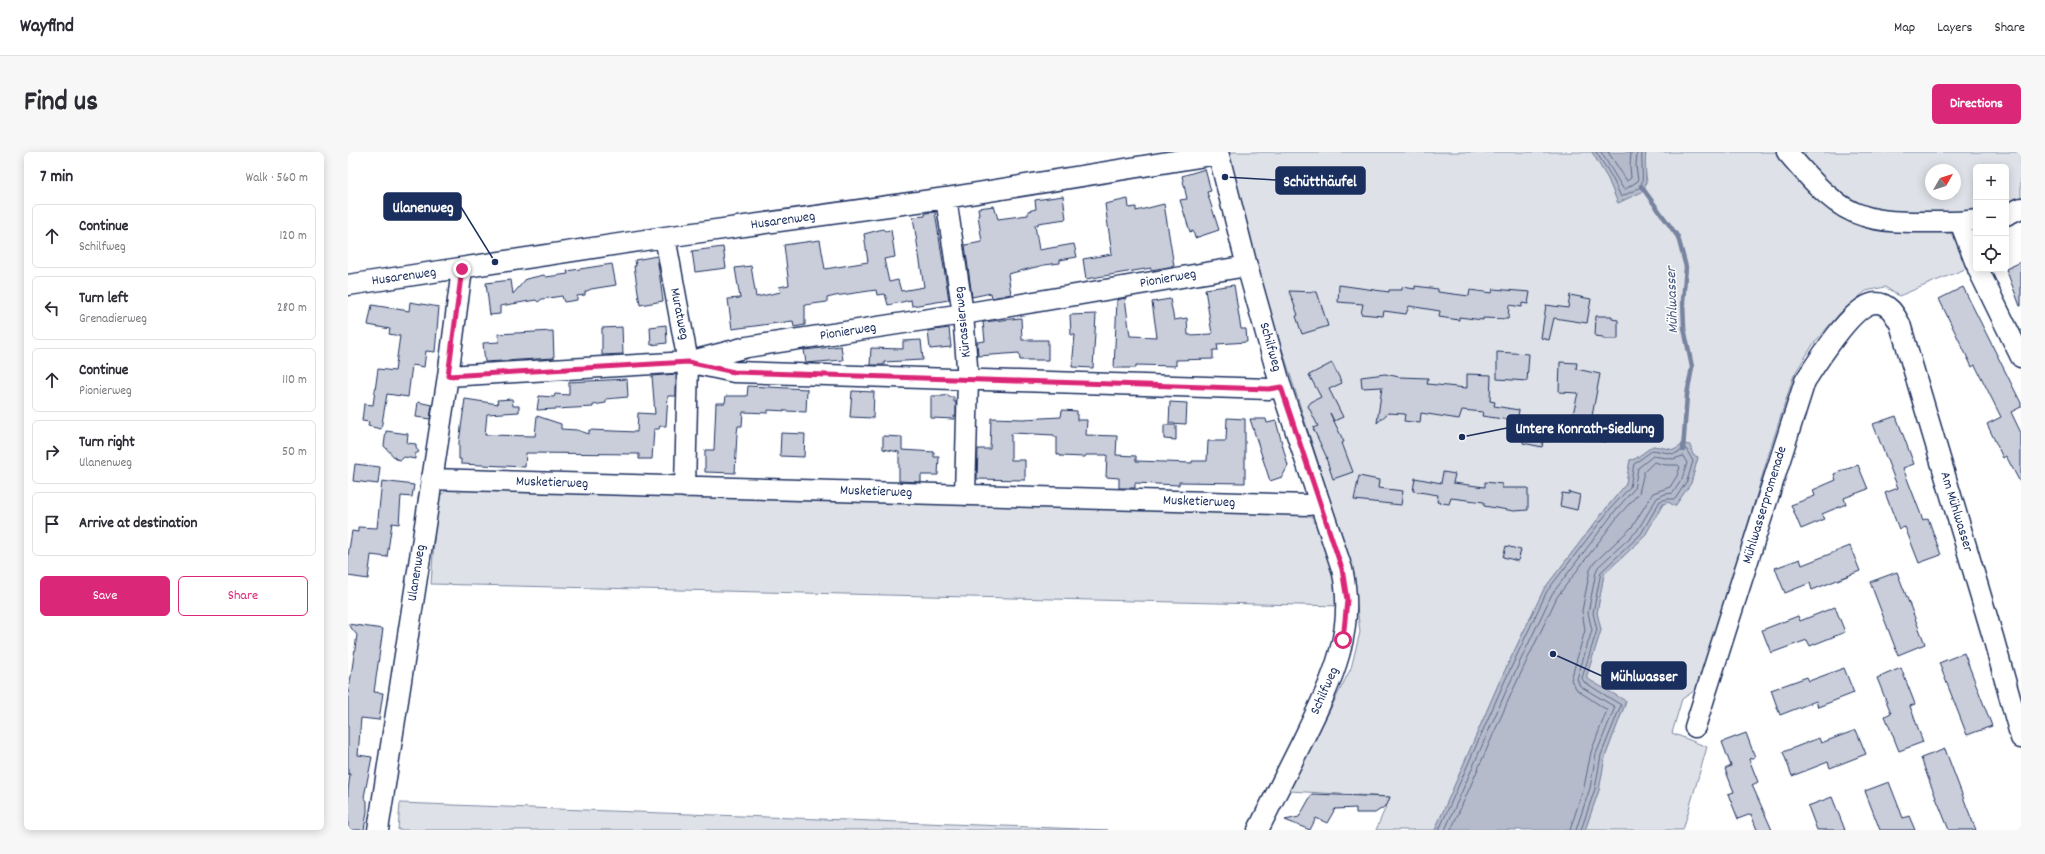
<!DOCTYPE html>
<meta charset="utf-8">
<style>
:root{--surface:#fff;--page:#f7f7f7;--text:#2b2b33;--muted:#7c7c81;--line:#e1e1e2;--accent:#db2777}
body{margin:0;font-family:Dekko,sans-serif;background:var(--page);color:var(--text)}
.controls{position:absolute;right:12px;top:12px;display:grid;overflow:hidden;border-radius:6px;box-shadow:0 2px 10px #0003}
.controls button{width:36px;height:36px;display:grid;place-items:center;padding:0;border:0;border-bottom:1px solid var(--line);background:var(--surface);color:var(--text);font:20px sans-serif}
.compass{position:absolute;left:1577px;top:12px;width:36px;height:36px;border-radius:50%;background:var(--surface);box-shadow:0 2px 10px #0003;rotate:51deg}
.stop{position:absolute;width:12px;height:12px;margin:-9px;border:3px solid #db2777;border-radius:50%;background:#fff}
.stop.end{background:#db2777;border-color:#fff;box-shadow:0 1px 4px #0008}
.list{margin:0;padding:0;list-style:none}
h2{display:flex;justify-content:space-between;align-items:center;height:52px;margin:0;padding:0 16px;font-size:17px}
h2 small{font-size:13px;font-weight:400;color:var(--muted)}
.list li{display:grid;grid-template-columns:26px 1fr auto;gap:12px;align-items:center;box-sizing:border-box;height:64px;margin:0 8px 8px;padding:0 8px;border:1px solid var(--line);border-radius:6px}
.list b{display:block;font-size:15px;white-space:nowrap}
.list p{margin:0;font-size:13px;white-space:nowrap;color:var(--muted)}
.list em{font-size:13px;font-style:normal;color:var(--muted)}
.actions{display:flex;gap:8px;padding:12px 16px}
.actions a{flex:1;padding:9px 0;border:1px solid var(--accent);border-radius:6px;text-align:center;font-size:14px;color:var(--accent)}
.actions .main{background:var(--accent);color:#fff}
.icon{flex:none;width:22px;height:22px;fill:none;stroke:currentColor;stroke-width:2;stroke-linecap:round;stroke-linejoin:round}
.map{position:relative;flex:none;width:1673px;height:678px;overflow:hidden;border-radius:6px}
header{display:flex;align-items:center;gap:24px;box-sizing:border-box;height:56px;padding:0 20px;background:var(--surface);border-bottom:1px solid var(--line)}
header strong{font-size:19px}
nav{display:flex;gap:22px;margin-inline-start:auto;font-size:14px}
.intro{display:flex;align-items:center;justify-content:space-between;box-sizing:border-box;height:96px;padding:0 24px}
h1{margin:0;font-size:28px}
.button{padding:10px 18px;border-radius:6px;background:var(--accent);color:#fff;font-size:14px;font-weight:700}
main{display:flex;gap:24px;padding:0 24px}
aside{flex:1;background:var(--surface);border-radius:6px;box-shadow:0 2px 10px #0003}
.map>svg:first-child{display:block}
</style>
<header>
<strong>Wayfind</strong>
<nav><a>Map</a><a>Layers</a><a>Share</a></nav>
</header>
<div class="intro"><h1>Find us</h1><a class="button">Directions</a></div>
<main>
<aside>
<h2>7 min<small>Walk · 560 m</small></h2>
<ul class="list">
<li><svg class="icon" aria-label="ahead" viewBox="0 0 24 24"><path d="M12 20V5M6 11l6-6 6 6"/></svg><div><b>Continue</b><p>Schilfweg</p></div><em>120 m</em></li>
<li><svg class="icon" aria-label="left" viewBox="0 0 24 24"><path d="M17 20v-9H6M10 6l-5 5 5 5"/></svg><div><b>Turn left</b><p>Grenadierweg</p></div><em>280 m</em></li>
<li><svg class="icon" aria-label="ahead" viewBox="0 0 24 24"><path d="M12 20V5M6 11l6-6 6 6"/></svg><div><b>Continue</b><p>Pionierweg</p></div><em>110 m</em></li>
<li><svg class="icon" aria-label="right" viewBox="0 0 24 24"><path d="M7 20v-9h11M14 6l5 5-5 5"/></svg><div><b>Turn right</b><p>Ulanenweg</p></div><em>50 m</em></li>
<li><svg class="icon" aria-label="arrive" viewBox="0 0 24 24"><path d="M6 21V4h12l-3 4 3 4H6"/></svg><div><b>Arrive at destination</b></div></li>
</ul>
<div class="actions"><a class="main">Save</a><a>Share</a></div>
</aside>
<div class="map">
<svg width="1673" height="678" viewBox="0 0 1673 678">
<rect width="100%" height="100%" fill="#fff"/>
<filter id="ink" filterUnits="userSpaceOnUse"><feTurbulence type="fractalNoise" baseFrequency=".025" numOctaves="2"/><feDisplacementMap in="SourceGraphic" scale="8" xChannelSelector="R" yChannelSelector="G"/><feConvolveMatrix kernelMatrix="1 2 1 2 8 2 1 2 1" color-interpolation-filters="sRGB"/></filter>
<g filter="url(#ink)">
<path fill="#dee1e7" stroke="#7c88a2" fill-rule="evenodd" d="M 879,0 L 1244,0 L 1260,27 L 1270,51 L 1291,40 L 1299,29 L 1296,13 L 1298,0 L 1429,0 L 1476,46 L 1601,76 L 1622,115 L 1551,144 L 1537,135 L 1518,139 L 1493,160 L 1466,191 L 1446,223 L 1421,301 L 1352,535 L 1334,547 L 1324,581 L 1359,595 L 1335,678 L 1237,678 L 1251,638 L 1257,605 L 1278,550 L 1238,526 L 1253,478 L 1249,461 L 1256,422 L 1296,385 L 1315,352 L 1320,350 L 1327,354 L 1343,331 L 1350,305 L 1345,303 L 1336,292 L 1326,298 L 1305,294 L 1287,307 L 1282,308 L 1278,332 L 1260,354 L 1196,437 L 1150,533 L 1087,678 L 1028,678 L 1042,645 L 941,639 L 1003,516 L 1012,480 L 1005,421 L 910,121 Z
M 1447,0 L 1673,0 L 1673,50 L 1658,56 L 1658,15 L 1628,15 L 1628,62 L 1541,64 L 1497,49 ZM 1583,18 L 1607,18 L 1607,42 L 1583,42 Z
M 109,332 L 965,360 L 971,367 L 993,454 L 83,432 L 89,345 Z
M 52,651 L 760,678 L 50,678 Z"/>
<path fill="#b5bbca" stroke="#77839f" d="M 1244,0 L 1298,0 C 1296,14 1300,26 1296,39 L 1270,51 L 1260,27 Z
M 1336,292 L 1342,293 L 1345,303 L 1350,305 L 1343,331 L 1327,354 L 1320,350 L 1315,352 L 1296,385 L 1256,422 L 1249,461 L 1253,478 L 1238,526 L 1278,549 L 1257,605 L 1251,638 L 1237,678 L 1087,678 L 1150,533 L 1196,437 L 1260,354 L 1278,332 L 1282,308 L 1287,307 L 1305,294 L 1326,298 Z"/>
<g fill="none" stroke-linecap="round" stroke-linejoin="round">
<path stroke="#596789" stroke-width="1" d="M 1248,0 L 1264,25 L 1273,45 L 1293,35 C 1296,26 1293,11 1294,0
M 1253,0 L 1276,38 L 1290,29 L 1288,14 L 1289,0
M 1260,0 L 1279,29 L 1283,26 L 1282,14 L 1283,0
M 1091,678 L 1154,535 L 1199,439 L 1263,356 L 1282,335 L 1286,312 L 1305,298 L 1326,302 L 1338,297 L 1345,309 L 1339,329 L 1327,347 L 1319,347 L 1312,349 L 1293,382 L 1253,420 L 1245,461 L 1249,478 L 1234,526 L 1236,530 L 1273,553 L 1253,603 L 1247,637 L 1233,678
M 1097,678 L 1159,537 L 1204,442 L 1267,359 L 1286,337 L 1290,316 L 1305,304 L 1325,307 L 1335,304 L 1339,311 L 1334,327 L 1325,341 L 1317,342 L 1309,346 L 1289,379 L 1250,415 L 1248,420 L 1240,461 L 1244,478 L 1229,527 L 1232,534 L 1267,555 L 1248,602 L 1242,636 L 1228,678
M 1103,678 L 1164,540 L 1209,445 L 1271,363 L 1291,341 L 1296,320 L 1306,310 L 1318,313 L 1330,313 L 1332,315 L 1329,324 L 1322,335 L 1305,341 L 1284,375 L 1246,411 L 1242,418 L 1234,459 L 1237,478 L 1223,528 L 1229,538 L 1259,558 L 1243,600 L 1236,635 L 1222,678"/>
<path stroke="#77839f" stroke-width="4.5" d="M 1293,34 L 1330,85 L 1338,115 L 1335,149 L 1336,176 L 1344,215 L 1339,243 L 1335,298"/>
</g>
<path fill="#caceda" stroke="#1b2f5e" d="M 857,17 L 863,39 L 859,40 L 871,78 L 847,86 L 845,79 L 842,80 L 832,48 L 839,47 L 834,24 Z
M 715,44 L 718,67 L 690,71 L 690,73 L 687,73 L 691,98 L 726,92 L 729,105 L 712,108 L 712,111 L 696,113 L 660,122 L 663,142 L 644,146 L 643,141 L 624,145 L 617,93 L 634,90 L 630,63 L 631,63 L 630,56 L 646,54 L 650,67 L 680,63 L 680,59 L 688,57 L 687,48 Z
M 780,47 L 781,56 L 788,55 L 788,59 L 816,52 L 826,114 L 803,118 L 803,116 L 738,127 L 735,107 L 764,102 L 757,52 Z
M 587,60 L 601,148 L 564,154 L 563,148 L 540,153 L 537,142 L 529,143 L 528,138 L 487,144 L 479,146 L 479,150 L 457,153 L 457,173 L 446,175 L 445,169 L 384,177 L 380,147 L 392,146 L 387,116 L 403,114 L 408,145 L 433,140 L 431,135 L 441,133 L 436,93 L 472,88 L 477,117 L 520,110 L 516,82 L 535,77 L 537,79 L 543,78 L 547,105 L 536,107 L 541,130 L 550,128 L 553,139 L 576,135 L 565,65 L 577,64 L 577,61 Z
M 375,95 L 378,116 L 347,120 L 344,99 Z
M 309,104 L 315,149 L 292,153 L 286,114 L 288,114 L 287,108 Z
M 1673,110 L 1673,154 L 1672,154 L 1658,117 Z
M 264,112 L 268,133 L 243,137 L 237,140 L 237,143 L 229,144 L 229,148 L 216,150 L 214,144 L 194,147 L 190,150 L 188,148 L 152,154 L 152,162 L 142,163 L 138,131 L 163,128 L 165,142 L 178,127 L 196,123 L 198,125 L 220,122 L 219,119 Z
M 886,133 L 893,177 L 898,177 L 899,190 L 869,192 L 870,198 L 865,198 L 865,207 L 828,208 L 828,214 L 788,213 L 788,216 L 766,216 L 769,148 L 777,146 L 782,184 L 809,185 L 804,150 L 822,147 L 826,168 L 839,166 L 840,183 L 864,182 L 857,137 Z
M 991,133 L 1041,140 L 1041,138 L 1054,138 L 1054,135 L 1067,137 L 1067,134 L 1090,137 L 1090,140 L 1121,144 L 1122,138 L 1144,141 L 1145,137 L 1182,140 L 1180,152 L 1174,151 L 1174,155 L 1161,153 L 1160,167 L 1135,166 L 1135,168 L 1111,165 L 1111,168 L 1091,165 L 1092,159 L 1061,154 L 1058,162 L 1036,159 L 1035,164 L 1013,162 L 1015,152 L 990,150 Z
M 1615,135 L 1673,251 L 1673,255 L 1663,260 L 1673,281 L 1673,332 L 1658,304 L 1655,306 L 1639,272 L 1653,265 L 1627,213 L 1624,215 L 1591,147 Z
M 941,139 L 969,140 L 980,174 L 954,182 L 948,164 L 950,163 Z
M 1222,143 L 1243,147 L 1239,171 L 1206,166 L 1201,188 L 1193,186 L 1198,153 L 1220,156 Z
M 62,150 L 91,155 L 87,200 L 78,199 L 76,215 L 64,213 L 60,245 L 39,242 L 33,277 L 20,274 L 21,270 L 14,269 L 16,252 L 25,253 L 30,217 L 47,219 L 52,184 L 41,182 L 42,177 L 20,173 L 24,153 L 61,159 Z
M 748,162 L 745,216 L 724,215 L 727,183 L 723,183 L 722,163 Z
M 1248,164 L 1264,164 L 1264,167 L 1270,168 L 1270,187 L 1255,187 L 1255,185 L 1247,184 Z
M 673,166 L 674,188 L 700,188 L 700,208 L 672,208 L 671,201 L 630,204 L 629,190 L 637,189 L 635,170 Z
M 318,173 L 319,191 L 303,193 L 302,175 Z
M 274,175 L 275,202 L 254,203 L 254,176 Z
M 601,176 L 603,195 L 582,197 L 580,179 Z
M 205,179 L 206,206 L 137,210 L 135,191 L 151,190 L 150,182 Z
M 573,188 L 575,208 L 536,210 L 536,213 L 522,213 L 523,196 L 555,197 L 555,189 Z
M 493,194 L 495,208 L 458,211 L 456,198 Z
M 1149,200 L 1181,202 L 1179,229 L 1149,227 Z
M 1212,210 L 1229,211 L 1228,217 L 1252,222 L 1244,264 L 1262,268 L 1258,290 L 1236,287 L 1238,276 L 1222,274 L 1230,241 L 1211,240 Z
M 984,211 L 994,231 L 981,237 L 995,265 L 986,269 L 982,261 L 996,290 L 994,291 L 1005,320 L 985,327 L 978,306 L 979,306 L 965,276 L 970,274 L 960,254 L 963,250 L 973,245 L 961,223 Z
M 328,222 L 328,244 L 320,244 L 318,274 L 312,274 L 311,277 L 306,277 L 304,307 L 291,307 L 291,302 L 178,301 L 177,315 L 113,312 L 113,307 L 111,307 L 111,290 L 117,247 L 150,252 L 149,248 L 164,247 L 165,254 L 171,254 L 171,260 L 139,262 L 137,283 L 187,284 L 189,264 L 213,272 L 213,277 L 229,278 L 241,282 L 241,278 L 289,280 L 290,261 L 307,262 L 304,224 Z
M 1037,222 L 1051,225 L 1080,226 L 1079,232 L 1119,236 L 1119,222 L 1143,223 L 1142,249 L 1147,250 L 1146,254 L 1171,258 L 1169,269 L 1134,264 L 1135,260 L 1114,258 L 1111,267 L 1073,261 L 1072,271 L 1056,269 L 1057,262 L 1040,261 L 1029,271 L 1034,235 L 1014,236 L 1013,225 Z
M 279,227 L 280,245 L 258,247 L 258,251 L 245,253 L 245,255 L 189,258 L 191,244 L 206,245 L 207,242 L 221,243 L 221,230 Z
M 400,234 L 459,237 L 458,260 L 420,258 L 420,261 L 395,260 L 394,274 L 390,274 L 389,281 L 387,321 L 357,320 L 357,298 L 366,298 L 368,251 L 377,251 L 378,244 L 399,244 Z
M 504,239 L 526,240 L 525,266 L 502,265 Z
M 599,242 L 601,245 L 606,245 L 606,250 L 608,250 L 608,264 L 606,264 L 606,267 L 583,266 L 583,244 L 596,244 Z
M 70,250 L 84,253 L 82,267 L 68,265 Z
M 822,250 L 839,251 L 838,272 L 821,271 Z
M 714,258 L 729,259 L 729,268 L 739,268 L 738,283 L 769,284 L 768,303 L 788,304 L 788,309 L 844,311 L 844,309 L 859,309 L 860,289 L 878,289 L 879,266 L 897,267 L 897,331 L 831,330 L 831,333 L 787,331 L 787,336 L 771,336 L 771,326 L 758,325 L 759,303 L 738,303 L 737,305 L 712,304 L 712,303 L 709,302 L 709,285 L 706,285 L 706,283 L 665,281 L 663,282 L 663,308 L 677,308 L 677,328 L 629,327 L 630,297 L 642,297 L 643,266 L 675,267 L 713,265 Z
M 1548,264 L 1566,312 L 1555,316 L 1575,368 L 1580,366 L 1593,403 L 1571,411 L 1557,375 L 1551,377 L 1537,341 L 1550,336 L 1525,272 Z
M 1180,266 L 1199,269 L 1194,295 L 1175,291 Z
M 902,267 L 918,267 L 919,271 L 928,269 L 940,314 L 934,325 L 922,329 Z
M 816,273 L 828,273 L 828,288 L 816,287 Z
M 38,279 L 60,282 L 59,291 L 68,292 L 68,296 L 71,300 L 67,302 L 67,307 L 56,305 L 53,308 L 48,307 L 36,294 Z
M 433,281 L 457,282 L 456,305 L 432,304 Z
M 535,284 L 554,285 L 554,298 L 586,300 L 586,305 L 591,305 L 590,323 L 573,323 L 573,330 L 551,329 L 551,300 L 535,297 Z
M 7,312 L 32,315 L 30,332 L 5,329 Z
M 1510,313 L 1520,337 L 1496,346 L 1498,352 L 1474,362 L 1477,367 L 1453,377 L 1443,353 L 1467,344 L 1465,338 L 1488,328 L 1486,322 Z
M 1095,320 L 1107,322 L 1105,331 L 1137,335 L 1137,330 L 1154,332 L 1154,336 L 1180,336 L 1180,358 L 1166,359 L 1136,354 L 1136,350 L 1103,346 L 1101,352 L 1089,350 L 1090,343 L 1065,339 L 1067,326 L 1093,331 Z
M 1011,324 L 1031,328 L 1030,336 L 1055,339 L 1053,353 L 1006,348 Z
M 34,329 L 66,333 L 64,345 L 53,344 L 51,372 L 44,371 L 39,405 L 23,403 L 20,427 L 0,424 L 0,404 L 4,379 L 10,380 L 10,375 L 29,376 Z
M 1221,340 L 1232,343 L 1229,358 L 1212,354 L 1214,341 L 1221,342 Z
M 1158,394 L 1173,398 L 1170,409 L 1155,405 Z
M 1502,394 L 1512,419 L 1464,438 L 1462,431 L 1437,441 L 1427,416 L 1452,407 L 1454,413 Z
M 1549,420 L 1577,492 L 1550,503 L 1522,430 Z
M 1487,455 L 1497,480 L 1462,494 L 1459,488 L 1423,501 L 1414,478 L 1450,464 L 1452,469 Z
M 0,472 L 35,477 L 26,540 L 35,541 L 31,568 L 13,566 L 10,603 L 24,605 L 16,645 L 19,649 L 19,660 L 16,678 L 0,678 L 0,639 L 2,622 L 0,622 L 0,544 L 9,483 Z
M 1616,501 L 1644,574 L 1619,583 L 1591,511 Z
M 1496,516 L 1506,541 L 1470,555 L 1468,549 L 1432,563 L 1423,538 L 1459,525 L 1461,529 Z
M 1553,516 L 1567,552 L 1562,554 L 1575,590 L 1551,599 L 1537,564 L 1543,561 L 1529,526 Z
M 1508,578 L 1518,602 L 1482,616 L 1480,610 L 1444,624 L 1435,600 L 1471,586 L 1473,591 Z
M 1398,581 L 1407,605 L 1401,607 L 1410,630 L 1404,633 L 1424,678 L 1409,678 L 1403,662 L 1390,667 L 1380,642 L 1386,640 L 1377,617 L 1383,614 L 1374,590 Z
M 1597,597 L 1620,658 L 1628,678 L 1601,678 L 1582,631 L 1573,606 Z
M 1541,630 L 1555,666 L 1561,664 L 1567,678 L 1532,678 L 1517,639 Z
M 964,642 L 1042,645 L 1039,653 L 1027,661 L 1008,661 L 1008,656 L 987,657 L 979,671 L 968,666 L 962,678 L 937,668 L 951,665 Z
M 1484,645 L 1497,678 L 1469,678 L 1460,654 Z"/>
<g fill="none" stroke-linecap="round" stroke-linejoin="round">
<defs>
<path id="minor" d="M 870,0 L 899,114 L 933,235 L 994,417 C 1009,481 982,532 955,588 C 940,618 925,648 910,678
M 1439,0 C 1460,24 1484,55 1516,64 C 1535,70 1554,70 1573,70 C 1592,70 1610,71 1628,68
M 598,46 L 615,162 L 620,227 L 617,343
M 1658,63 L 1673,56
M 1612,70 L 1628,112
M 317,85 L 340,210 L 337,335
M 1630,117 L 1673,205
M 0,133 L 317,85 L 598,46 L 870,2
M 344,211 L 386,220 L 921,237 L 933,235
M 100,224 L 340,210 L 399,195 L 615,162 L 899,114
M 83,327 L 961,353 L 972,351
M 1347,575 L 1457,229 C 1469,211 1505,151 1528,151 C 1541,151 1547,163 1552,172 L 1645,485 L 1673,586
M 30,678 L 100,224 L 114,117"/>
</defs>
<use href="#minor" stroke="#1b2f5e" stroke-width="23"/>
<use href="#minor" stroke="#fff" stroke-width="20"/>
</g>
</g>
<g fill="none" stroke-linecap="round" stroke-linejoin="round" filter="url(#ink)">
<path stroke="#db2777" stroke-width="5" d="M 114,117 L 100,224 L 340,210 L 386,220 L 921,237 L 933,235 L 994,417 L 999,448 L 995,488"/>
</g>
<g text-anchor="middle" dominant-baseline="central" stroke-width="3" stroke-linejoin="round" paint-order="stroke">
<g font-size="14" fill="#1b2f5e" stroke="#fff">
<text transform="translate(435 69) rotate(-8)">Husarenweg</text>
<text transform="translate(56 125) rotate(-8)">Husarenweg</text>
<text transform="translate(820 127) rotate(-10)">Pionierweg</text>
<text transform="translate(331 162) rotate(79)">Muratweg</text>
<text transform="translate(615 170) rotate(-96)">Kürassierweg</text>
<text transform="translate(500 180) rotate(-9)">Pionierweg</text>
<text transform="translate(922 195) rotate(74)">Schilfweg</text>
<text transform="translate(204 331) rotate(2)">Musketierweg</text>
<text transform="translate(528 340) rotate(2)">Musketierweg</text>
<text transform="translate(851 350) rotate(2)">Musketierweg</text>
<text transform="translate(1417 353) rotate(-73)">Mühlwasserpromenade</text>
<text transform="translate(1608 360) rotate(73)">Am Mühlwasser</text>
<text transform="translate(69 421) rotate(-81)">Ulanenweg</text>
<text transform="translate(977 539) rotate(-66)">Schilfweg</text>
</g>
<g font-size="15" font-style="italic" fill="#49597e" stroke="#fff">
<text transform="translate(1325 148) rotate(-92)">Mühlwasser</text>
</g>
</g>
<path fill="none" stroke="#1b2f5e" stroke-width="1.5" d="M877 25L928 28M147 110L113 55M1114 285L1159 276M1205 502L1254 524"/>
<g fill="#1b2f5e" stroke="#fff" stroke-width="1.5">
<circle cx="877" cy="25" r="4"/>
<circle cx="147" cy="110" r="4"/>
<circle cx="1114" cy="285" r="4"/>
<circle cx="1205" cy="502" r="4"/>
</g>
<g fill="#1b2f5e" stroke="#1b2f5e" stroke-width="1.5">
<rect x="928" y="15" width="89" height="27" rx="4"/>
<rect x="36" y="41" width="77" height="27" rx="4"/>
<rect x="1159" y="263" width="156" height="27" rx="4"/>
<rect x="1254" y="510" width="84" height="27" rx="4"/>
</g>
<g font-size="15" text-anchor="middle" font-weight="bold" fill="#fff">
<text x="972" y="34">Schütthäufel</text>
<text x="75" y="60">Ulanenweg</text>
<text x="1237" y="281">Untere Konrath-Siedlung</text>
<text x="1296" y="529">Mühlwasser</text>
</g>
</svg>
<div class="controls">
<button>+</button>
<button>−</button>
<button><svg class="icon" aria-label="locate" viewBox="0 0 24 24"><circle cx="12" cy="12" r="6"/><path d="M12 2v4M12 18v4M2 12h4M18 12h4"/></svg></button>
</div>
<svg class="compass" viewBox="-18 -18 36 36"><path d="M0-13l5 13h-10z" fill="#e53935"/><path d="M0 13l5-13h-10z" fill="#7c7c81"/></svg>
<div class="stop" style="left:995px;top:488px"></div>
<div class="stop end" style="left:114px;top:117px"></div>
</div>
</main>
